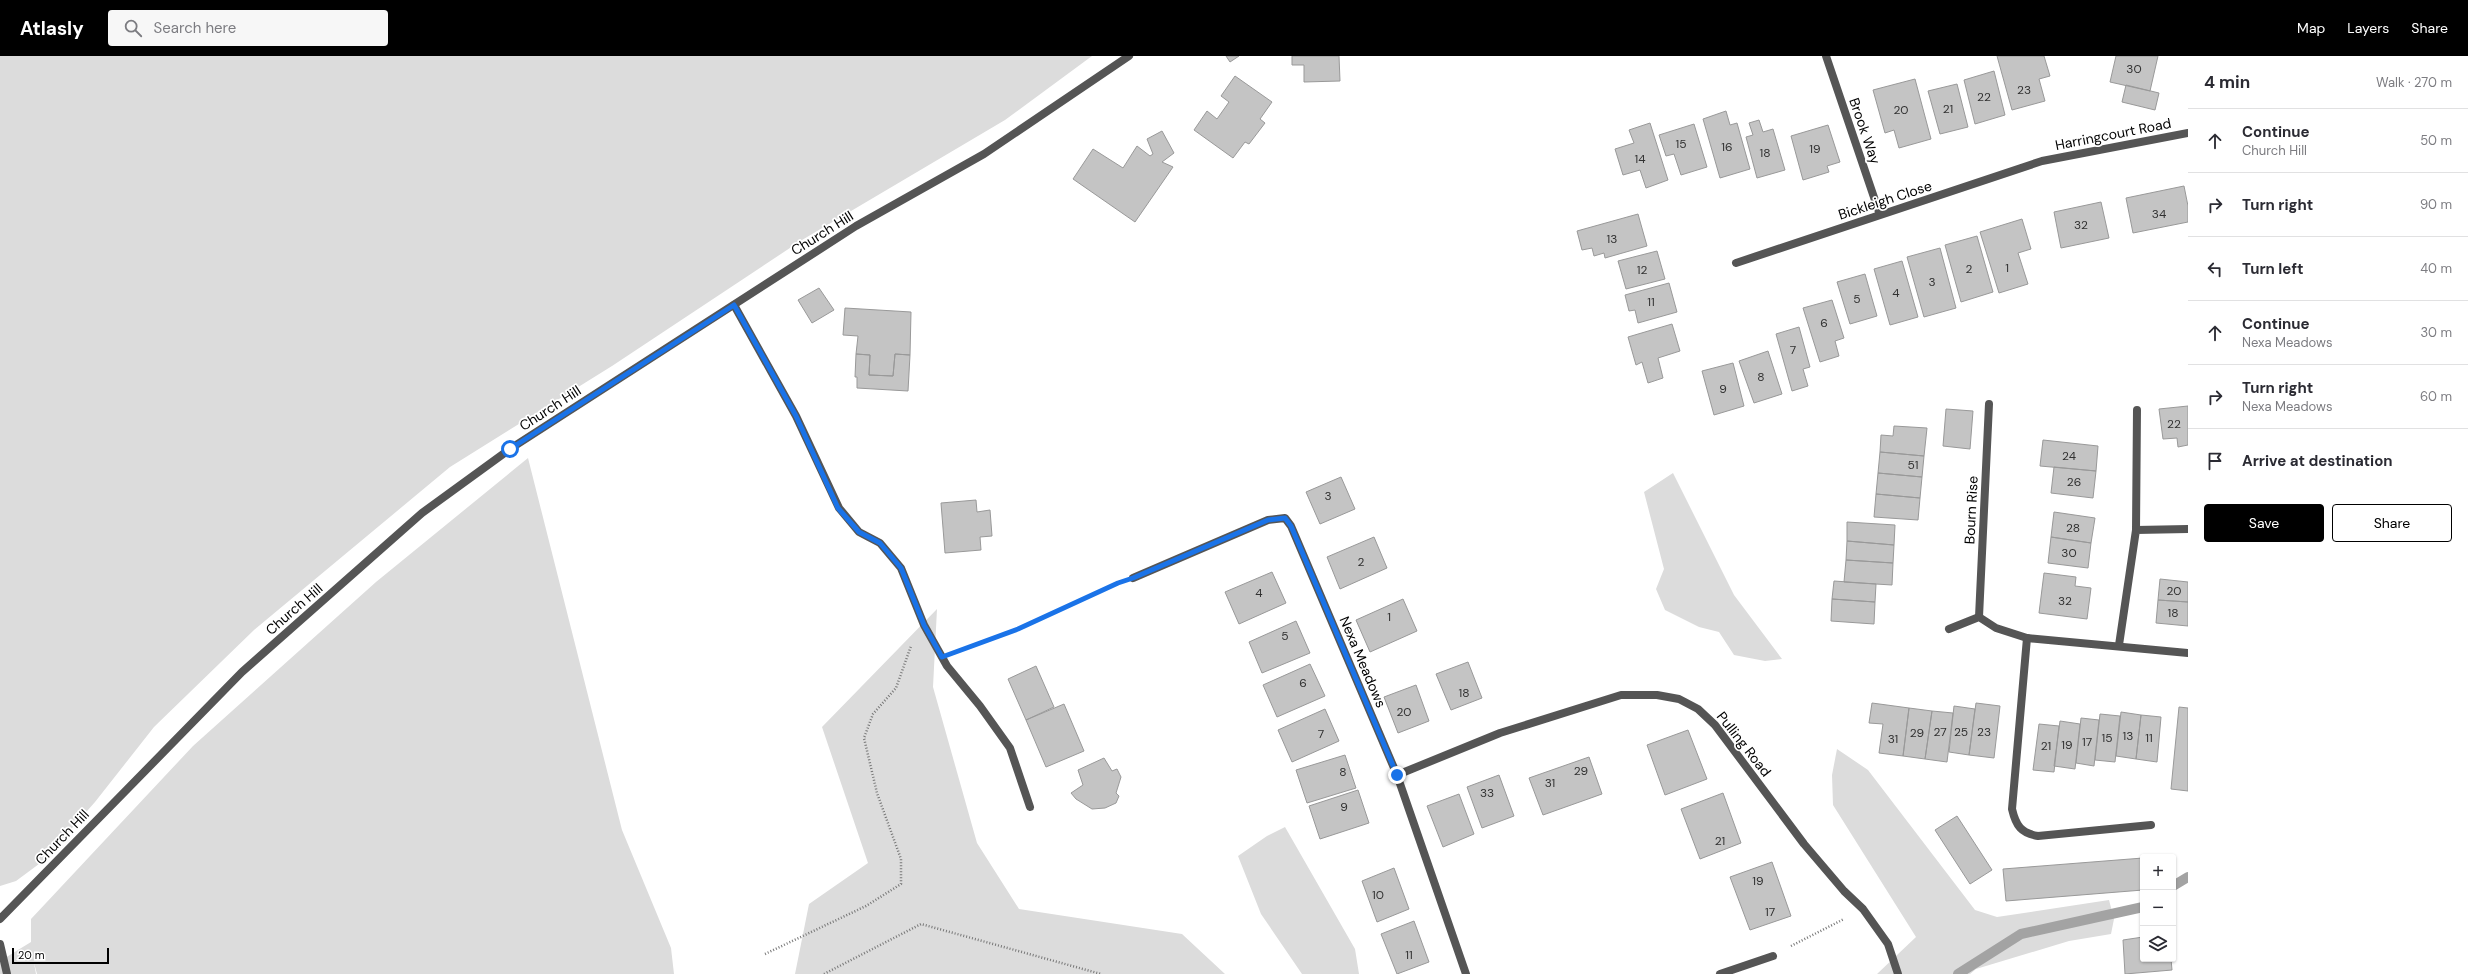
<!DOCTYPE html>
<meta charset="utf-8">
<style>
:root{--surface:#fff;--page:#f7f7f7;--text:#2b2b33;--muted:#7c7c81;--line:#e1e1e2;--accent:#000}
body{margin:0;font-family:"DM Sans",sans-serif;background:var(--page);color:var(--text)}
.controls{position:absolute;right:12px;bottom:12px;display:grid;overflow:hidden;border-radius:4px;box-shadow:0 1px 3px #0004}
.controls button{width:36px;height:36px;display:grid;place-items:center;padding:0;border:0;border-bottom:1px solid var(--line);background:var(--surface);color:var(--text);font:20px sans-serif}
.scale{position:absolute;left:12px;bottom:10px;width:97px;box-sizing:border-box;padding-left:4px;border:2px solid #000;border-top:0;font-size:11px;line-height:14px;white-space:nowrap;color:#000;-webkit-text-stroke:3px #fff;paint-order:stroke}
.stop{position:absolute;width:12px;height:12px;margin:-9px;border:3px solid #1a73e8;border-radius:50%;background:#fff}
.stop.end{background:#1a73e8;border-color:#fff;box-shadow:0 1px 4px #0008}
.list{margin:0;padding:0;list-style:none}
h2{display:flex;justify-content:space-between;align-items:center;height:52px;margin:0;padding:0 16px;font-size:17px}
h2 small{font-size:13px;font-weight:400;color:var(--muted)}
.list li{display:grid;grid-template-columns:26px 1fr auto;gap:12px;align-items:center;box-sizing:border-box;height:64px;padding:0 16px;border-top:1px solid var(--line)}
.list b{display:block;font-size:15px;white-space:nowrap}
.list p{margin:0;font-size:13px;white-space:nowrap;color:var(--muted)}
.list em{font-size:13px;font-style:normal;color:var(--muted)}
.actions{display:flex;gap:8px;padding:12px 16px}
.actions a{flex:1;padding:9px 0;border:1px solid var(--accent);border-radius:4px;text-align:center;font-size:14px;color:var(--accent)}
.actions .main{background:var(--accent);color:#fff}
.icon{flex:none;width:22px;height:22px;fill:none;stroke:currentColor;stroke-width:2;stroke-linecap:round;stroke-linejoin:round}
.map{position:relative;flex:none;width:2188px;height:918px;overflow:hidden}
header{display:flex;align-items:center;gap:24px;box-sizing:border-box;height:56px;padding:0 20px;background:var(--accent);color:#fff}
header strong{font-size:19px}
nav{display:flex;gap:22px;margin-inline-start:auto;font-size:14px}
.search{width:280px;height:36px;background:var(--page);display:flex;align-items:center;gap:10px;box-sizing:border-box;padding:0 14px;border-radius:4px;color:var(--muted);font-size:15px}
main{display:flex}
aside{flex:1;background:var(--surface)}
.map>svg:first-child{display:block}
</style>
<header>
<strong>Atlasly</strong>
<div class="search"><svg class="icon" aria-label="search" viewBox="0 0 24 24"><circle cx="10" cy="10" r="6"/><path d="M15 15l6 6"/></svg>Search here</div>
<nav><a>Map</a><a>Layers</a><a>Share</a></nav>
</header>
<main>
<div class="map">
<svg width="2188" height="918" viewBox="0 0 2188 918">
<rect width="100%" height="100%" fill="#fff"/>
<path fill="#dcdcdc" d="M 0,0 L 1092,0 L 1005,64 L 802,184 L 612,310 L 450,411 L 254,574 L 154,671 L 95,746 L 43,805 L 16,825 L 0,830 Z
M 528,402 L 622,774 L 671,892 L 674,918 L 37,918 L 34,907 L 36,918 L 0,918 L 0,905 L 31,886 L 31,863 L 193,690 L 376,526 Z
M 1673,417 L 1734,539 L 1782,603 L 1765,605 L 1734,599 L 1719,576 L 1699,571 L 1665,554 L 1656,533 L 1664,513 L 1644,436 Z
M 937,553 L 933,631 L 977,787 L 1019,853 L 1182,878 L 1225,918 L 795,918 L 809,848 L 868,807 L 822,671 Z
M 1837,693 L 1868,714 L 1975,854 L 1997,861 L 2109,844 L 2114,863 L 2111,878 L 2069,885 L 1976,913 L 1970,918 L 1877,918 L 1916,881 L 1833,749 L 1832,719 Z
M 1285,771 L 1355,893 L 1359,918 L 1302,918 L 1261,858 L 1238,800 L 1267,780 Z"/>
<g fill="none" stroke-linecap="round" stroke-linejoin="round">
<path stroke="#a3a3a3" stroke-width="10" d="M 2173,830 L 2188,821
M 1958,918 L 2021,878 L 2143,851"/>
</g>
<path fill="#c4c4c4" stroke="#999" d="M 1226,0 L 1239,0 L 1230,6 Z
M 1292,0 L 1339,0 L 1340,25 L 1304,26 L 1304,9 L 1292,9 Z
M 1997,0 L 2044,0 L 2050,20 L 2039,23 L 2045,45 L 2012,54 Z
M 2116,0 L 2158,0 L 2150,35 L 2110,26 Z
M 1994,15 L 2005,59 L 1975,68 L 1964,24 Z
M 1235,20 L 1272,46 L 1260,63 L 1265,67 L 1249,88 L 1245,86 L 1233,102 L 1194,74 L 1207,55 L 1217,63 L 1229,46 L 1221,40 Z
M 1915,23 L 1931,83 L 1899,92 L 1894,74 L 1885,77 L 1873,34 Z
M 1957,28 L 1968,71 L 1940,78 L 1928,35 Z
M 2126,29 L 2159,37 L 2155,54 L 2122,46 Z
M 1726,55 L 1730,69 L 1737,67 L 1750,113 L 1720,122 L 1703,63 Z
M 1759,64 L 1763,76 L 1773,73 L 1785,114 L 1757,122 L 1746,81 L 1753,79 L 1749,67 Z
M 1650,67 L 1668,124 L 1646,132 L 1640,114 L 1623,119 L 1615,93 L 1634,87 L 1629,74 Z
M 1694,68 L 1707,111 L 1681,119 L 1674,98 L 1666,100 L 1659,79 Z
M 1828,69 L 1840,106 L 1827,110 L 1829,116 L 1803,124 L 1791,80 Z
M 1162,75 L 1174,97 L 1162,106 L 1173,111 L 1135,166 L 1073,123 L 1093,93 L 1123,112 L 1137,90 L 1150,100 L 1153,98 L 1147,83 Z
M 2184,130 L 2188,150 L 2188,166 L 2133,177 L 2126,142 Z
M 2101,146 L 2109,182 L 2061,192 L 2054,156 Z
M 1638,158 L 1647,190 L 1605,202 L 1604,197 L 1594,200 L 1592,192 L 1582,194 L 1577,175 Z
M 2022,163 L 2031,193 L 2018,197 L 2028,228 L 1999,237 L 1980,176 Z
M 1977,180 L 1993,236 L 1961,246 L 1945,189 Z
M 1940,192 L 1956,252 L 1924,261 L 1907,201 Z
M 1657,195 L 1665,223 L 1626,233 L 1618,205 Z
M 1902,205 L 1918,261 L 1890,269 L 1874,213 Z
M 1865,218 L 1877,260 L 1850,268 L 1837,226 Z
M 1669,227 L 1677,256 L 1638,267 L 1635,254 L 1629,255 L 1625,239 Z
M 819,232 L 834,254 L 812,267 L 798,244 Z
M 1832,244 L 1844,282 L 1835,285 L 1839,300 L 1820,306 L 1803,252 Z
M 845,252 L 911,256 L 910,299 L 895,298 L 893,320 L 869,319 L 870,299 L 856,298 L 858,280 L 843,279 Z
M 1672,268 L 1680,295 L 1658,302 L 1663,322 L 1648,327 L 1642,306 L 1636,309 L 1628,281 Z
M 1799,271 L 1810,311 L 1803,313 L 1808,330 L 1792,335 L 1776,278 Z
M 1768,295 L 1782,338 L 1754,347 L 1739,305 Z
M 856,298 L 870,299 L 869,319 L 893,320 L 895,298 L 910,299 L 908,335 L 857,332 L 857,321 L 855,321 Z
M 1733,307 L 1744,350 L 1714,359 L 1702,315 Z
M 2188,350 L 2188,389 L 2178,391 L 2177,382 L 2163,383 L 2159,353 Z
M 1946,353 L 1973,355 L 1970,393 L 1943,390 Z
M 1894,370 L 1927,372 L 1924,400 L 1880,396 L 1881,379 L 1893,380 Z
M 2043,384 L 2098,390 L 2096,415 L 2040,410 Z
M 1880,396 L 1924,400 L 1922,421 L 1878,417 Z
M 2054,411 L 2096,415 L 2093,442 L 2051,437 Z
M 1878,417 L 1922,421 L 1920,442 L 1876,438 Z
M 1341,421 L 1355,453 L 1320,468 L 1306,436 Z
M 1876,438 L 1920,442 L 1918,464 L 1874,461 Z
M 976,444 L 977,456 L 990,454 L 992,480 L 980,481 L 981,494 L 945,497 L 941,447 Z
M 2054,456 L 2095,462 L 2091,487 L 2051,481 Z
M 1847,466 L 1895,469 L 1894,489 L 1847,485 Z
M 1374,481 L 1387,512 L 1340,533 L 1327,501 Z
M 2051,481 L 2091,487 L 2088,512 L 2048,507 Z
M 1847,485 L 1894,489 L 1893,507 L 1846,504 Z
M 1846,504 L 1893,507 L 1892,529 L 1844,526 Z
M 1272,516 L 1286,547 L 1239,568 L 1225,536 Z
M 2044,517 L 2076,521 L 2075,530 L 2091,532 L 2087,563 L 2039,557 Z
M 2160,523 L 2188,526 L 2188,546 L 2158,544 Z
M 1834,525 L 1876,528 L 1875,546 L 1832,543 Z
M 1403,543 L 1417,575 L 1370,596 L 1356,564 Z
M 1832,543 L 1875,546 L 1874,568 L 1831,565 Z
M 2158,544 L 2188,546 L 2188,570 L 2156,567 Z
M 1296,565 L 1310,597 L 1262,617 L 1249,586 Z
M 1468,606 L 1482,642 L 1451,654 L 1436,618 Z
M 1310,608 L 1325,640 L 1277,661 L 1263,629 Z
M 1036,610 L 1054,651 L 1026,664 L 1008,623 Z
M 1416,629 L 1429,665 L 1398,677 L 1384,641 Z
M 1872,647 L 1909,652 L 1903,700 L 1879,697 L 1883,668 L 1869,667 Z
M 1976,647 L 2000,650 L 1994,702 L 1969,699 Z
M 1064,648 L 1084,695 L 1046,711 L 1026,664 Z
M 1954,650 L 1975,653 L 1969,699 L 1949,696 Z
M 2179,651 L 2188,652 L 2188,735 L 2171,733 Z
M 1909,652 L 1932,655 L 1925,703 L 1903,700 Z
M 1325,653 L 1339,685 L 1292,706 L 1278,674 Z
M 1932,655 L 1953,657 L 1947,706 L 1925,703 Z
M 2121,656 L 2141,659 L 2136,703 L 2116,700 Z
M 2100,658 L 2120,660 L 2115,706 L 2095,704 Z
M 2141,659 L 2161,661 L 2157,706 L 2136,703 Z
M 2081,662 L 2099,664 L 2094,710 L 2076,707 Z
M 2060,665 L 2080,668 L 2075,713 L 2054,710 Z
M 2039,668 L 2059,670 L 2054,716 L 2033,714 Z
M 1688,674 L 1707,723 L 1665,739 L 1647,689 Z
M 1345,699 L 1356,732 L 1307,747 L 1296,714 Z
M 1589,701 L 1602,738 L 1543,759 L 1529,722 Z
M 1104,702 L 1112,715 L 1117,713 L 1121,721 L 1116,737 L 1119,740 L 1116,747 L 1105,752 L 1092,753 L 1076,743 L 1071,737 L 1083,729 L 1078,714 Z
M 1499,719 L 1514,760 L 1482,772 L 1467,731 Z
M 1358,734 L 1369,767 L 1320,783 L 1309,750 Z
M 1723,737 L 1741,787 L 1700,803 L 1681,753 Z
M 1459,738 L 1474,778 L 1443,791 L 1427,750 Z
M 1957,760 L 1992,814 L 1970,828 L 1935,774 Z
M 2143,802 L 2143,834 L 2006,845 L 2003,813 Z
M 1772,806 L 1791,860 L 1750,874 L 1730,821 Z
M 1394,812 L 1409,853 L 1377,866 L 1362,825 Z
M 1414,865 L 1429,906 L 1397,918 L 1381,878 Z
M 2143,881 L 2143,903 L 2171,903 L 2172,914 L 2125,918 L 2123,884 Z"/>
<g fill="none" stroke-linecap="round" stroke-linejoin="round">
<path stroke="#777" stroke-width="2.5" stroke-dasharray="1 2" stroke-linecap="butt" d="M 961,594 L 1018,573 L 1115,528
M 1791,890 L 1844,863
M 765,898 L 866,850 L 901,828 L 901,803 L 877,737 L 864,682 L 873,658 L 896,632 L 911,590
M 824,918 L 921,868 L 1101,918"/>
<path stroke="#555" stroke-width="8" d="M 734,249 L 796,360 L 839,452 L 859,476 L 880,487 L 901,512 L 924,569 L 947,610 L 980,650 L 1010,692 L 1030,751
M 2027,582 L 2012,753 C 2016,770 2021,777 2038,780 L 2151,769"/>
<path stroke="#555" stroke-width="8" d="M 1826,0 L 1880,159
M 1736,207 L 2042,105 L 2188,77
M 2136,474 L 2188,473
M 1133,522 L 1268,464 L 1285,462 L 1291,470 L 1397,719 L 1466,918
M 1979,561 L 1989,348
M 1949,573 L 1979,561 L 1996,572 L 2027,582 L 2188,597
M 2119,589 L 2136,474 L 2137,354
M 1397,719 L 1500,677 L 1621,639 L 1657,639 L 1679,643 L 1698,653 L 1715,669 L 1804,788 L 1844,835 L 1863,853 L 1888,888 L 1898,918
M 0,863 L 242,616 L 422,457 L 510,393 L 856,170 L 984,98 L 1129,0
M 0,888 L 7,918
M 1720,918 L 1773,900"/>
</g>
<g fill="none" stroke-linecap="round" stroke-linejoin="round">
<path stroke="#1a73e8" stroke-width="5" d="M 510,393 L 734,249 L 796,360 L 838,452 L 859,476 L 880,487 L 901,512 L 924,569 L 942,601 L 1018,573 L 1118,527 L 1133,522 L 1268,464 L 1285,462 L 1291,470 L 1397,719"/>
</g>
<g text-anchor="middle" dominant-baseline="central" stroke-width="3.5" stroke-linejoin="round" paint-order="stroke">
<g font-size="12" fill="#313131">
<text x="2134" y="13">30</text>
<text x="2024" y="34">23</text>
<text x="1984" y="41">22</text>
<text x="1948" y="53">21</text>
<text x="1901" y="54">20</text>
<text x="1681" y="88">15</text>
<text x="1727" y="91">16</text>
<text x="1815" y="93">19</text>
<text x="1765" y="97">18</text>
<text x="1640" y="103">14</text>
<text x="2159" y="158">34</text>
<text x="2081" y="169">32</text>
<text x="1612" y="183">13</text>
<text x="2007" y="212">1</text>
<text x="1969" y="213">2</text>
<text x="1642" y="214">12</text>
<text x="1932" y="226">3</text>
<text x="1896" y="237">4</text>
<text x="1857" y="243">5</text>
<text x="1651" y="246">11</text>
<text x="1824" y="267">6</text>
<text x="1793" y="294">7</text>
<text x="1761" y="321">8</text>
<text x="1723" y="333">9</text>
<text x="2174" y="368">22</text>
<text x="2069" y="400">24</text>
<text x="1913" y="409">51</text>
<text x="2074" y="426">26</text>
<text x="1328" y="440">3</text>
<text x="2073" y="472">28</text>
<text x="2069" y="497">30</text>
<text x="1361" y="506">2</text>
<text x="2174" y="535">20</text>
<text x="1259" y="537">4</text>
<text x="2065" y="545">32</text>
<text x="2173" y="557">18</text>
<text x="1389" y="561">1</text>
<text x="1285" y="580">5</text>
<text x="1303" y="627">6</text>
<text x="1464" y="637">18</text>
<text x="1404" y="656">20</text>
<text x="1940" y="676">27</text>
<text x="1961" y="676">25</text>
<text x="1984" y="676">23</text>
<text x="1917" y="677">29</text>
<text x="1321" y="678">7</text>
<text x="2128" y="680">13</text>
<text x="2107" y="682">15</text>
<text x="2149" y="682">11</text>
<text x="1893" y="683">31</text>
<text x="2087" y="686">17</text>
<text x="2067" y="689">19</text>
<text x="2046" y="690">21</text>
<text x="1581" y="715">29</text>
<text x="1343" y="716">8</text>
<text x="1550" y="727">31</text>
<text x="1487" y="737">33</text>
<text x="1344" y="751">9</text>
<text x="1720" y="785">21</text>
<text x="1758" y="825">19</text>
<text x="1378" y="839">10</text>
<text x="1770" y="856">17</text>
<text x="1409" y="899">11</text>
</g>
<g font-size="14" fill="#000" stroke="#fff">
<text transform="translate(1865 75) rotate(71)">Brook Way</text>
<text transform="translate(2113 78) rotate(-11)">Harringcourt Road</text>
<text transform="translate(1885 144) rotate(-18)">Bickleigh Close</text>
<text transform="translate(822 177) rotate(-32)">Church Hill</text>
<text transform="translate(550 352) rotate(-33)">Church Hill</text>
<text transform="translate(1971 454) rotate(-87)">Bourn Rise</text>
<text transform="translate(294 553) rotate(-41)">Church Hill</text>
<text transform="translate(1363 606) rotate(67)">Nexa Meadows</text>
<text transform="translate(1744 688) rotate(52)">Pulling Road</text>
<text transform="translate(62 781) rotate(-46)">Church Hill</text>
</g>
</g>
</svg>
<div class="controls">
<button>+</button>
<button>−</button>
<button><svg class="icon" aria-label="layers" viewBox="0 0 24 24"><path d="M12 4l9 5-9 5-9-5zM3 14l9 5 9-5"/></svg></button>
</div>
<div class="scale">20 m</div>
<div class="stop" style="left:510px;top:393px"></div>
<div class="stop end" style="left:1397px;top:719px"></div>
</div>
<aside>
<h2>4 min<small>Walk · 270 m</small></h2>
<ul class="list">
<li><svg class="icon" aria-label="ahead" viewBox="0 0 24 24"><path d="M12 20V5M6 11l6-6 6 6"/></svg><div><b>Continue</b><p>Church Hill</p></div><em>50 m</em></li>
<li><svg class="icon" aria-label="right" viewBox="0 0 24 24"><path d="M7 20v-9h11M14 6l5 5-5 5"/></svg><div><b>Turn right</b></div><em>90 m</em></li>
<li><svg class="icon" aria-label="left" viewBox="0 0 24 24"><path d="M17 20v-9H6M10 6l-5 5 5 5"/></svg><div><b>Turn left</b></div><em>40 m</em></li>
<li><svg class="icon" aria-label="ahead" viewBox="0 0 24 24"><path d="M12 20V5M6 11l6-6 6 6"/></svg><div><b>Continue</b><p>Nexa Meadows</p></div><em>30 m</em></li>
<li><svg class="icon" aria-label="right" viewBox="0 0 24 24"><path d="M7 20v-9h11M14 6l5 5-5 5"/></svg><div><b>Turn right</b><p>Nexa Meadows</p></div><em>60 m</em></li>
<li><svg class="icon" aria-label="arrive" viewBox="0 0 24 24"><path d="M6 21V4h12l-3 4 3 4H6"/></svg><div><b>Arrive at destination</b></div></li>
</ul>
<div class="actions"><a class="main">Save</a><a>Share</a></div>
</aside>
</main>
